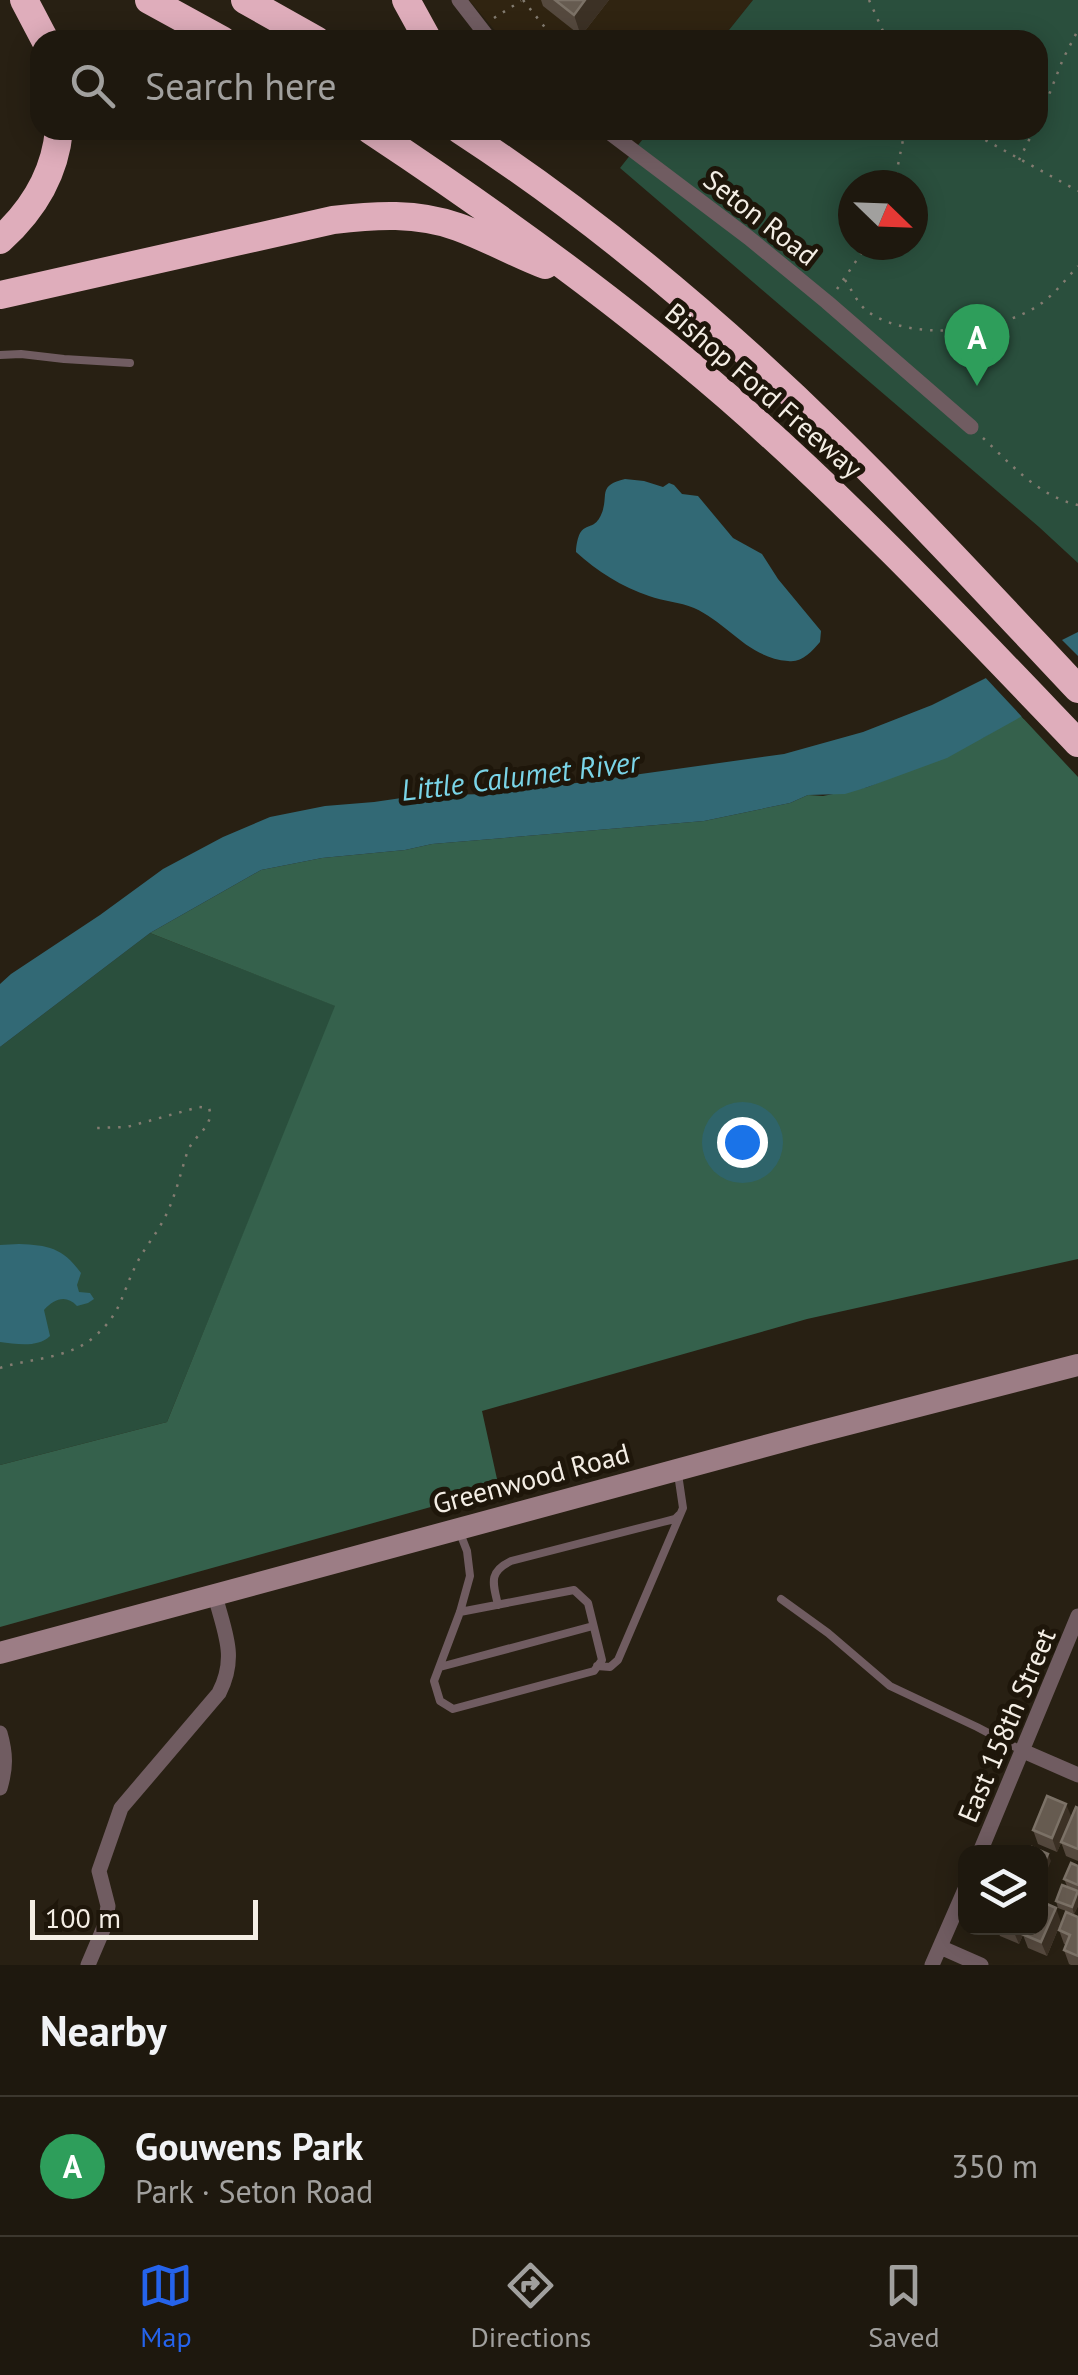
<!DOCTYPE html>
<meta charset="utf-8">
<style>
:root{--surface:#1e180e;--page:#262117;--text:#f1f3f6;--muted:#a1a09e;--line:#3c372e;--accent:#2563eb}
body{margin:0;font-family:"PT Sans",sans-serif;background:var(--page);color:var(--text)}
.controls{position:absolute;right:30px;bottom:30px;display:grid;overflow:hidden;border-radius:20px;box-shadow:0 5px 25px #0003}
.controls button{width:90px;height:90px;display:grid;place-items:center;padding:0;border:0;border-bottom:2px solid var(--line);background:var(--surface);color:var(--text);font:50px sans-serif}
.compass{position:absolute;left:838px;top:170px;width:90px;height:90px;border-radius:50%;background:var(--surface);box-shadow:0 5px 25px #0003;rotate:113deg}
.scale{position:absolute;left:30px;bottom:25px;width:228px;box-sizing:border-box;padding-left:10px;border:5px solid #f4eee5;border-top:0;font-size:28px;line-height:35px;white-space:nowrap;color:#f4eee5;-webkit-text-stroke:8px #1e160a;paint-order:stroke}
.you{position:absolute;left:742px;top:1142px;width:35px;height:35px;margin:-25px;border:8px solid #fff;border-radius:50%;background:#1a73e8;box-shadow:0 0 0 15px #1a73e833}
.badge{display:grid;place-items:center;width:65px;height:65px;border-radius:50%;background:var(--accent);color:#fff;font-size:32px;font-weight:700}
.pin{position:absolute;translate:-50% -82px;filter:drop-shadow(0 2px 5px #0008)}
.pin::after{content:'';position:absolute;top:52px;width:35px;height:30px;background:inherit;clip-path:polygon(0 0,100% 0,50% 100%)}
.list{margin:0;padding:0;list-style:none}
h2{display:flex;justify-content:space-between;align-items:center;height:130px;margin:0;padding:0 40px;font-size:42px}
h2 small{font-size:32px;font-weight:400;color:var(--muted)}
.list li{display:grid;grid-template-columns:65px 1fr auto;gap:30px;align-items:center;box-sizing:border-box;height:140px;padding:0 40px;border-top:2px solid var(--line)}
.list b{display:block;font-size:38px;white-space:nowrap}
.list p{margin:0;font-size:32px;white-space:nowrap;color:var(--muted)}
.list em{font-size:32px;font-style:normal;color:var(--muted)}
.icon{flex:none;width:55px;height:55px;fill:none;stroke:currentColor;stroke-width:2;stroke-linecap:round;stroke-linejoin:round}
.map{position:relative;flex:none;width:1078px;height:1965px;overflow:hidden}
.search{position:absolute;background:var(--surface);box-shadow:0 5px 25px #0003;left:30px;right:30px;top:30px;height:110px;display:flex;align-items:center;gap:25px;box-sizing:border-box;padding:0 35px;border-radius:30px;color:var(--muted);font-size:38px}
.sheet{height:270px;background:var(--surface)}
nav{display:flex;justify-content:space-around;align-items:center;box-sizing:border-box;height:140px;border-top:2px solid var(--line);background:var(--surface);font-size:28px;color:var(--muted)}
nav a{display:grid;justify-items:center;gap:5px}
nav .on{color:var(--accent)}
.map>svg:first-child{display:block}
</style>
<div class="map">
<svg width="1078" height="1965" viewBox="0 0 1078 1965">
<rect width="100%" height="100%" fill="#282013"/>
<path fill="#302411" d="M 469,0 L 753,0 L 721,40 L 503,40 Z"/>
<path fill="#2a4f3d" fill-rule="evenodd" d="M 753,0 L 1078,0 L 1078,563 L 1039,527 L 620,168 L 650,130 L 1038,130 L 1038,40 L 721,40 ZM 853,185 L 913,185 L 913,245 L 853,245 Z
M 150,933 L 336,1006 L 167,1422 L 0,1465 L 0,1047 Z"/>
<path fill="#35614c" d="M 1020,715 L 1078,777 L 1078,1259 L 807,1319 L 482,1411 L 499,1488 L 0,1627 L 0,1465 L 167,1422 L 335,1006 L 150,933 L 261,870 L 322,858 L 405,850 L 432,844 L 704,821 L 790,803 L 808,795 L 823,796 L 868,787 L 984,737 Z"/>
<path fill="#326975" d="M 625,479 L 644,481 L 663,487 L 669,483 L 674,485 L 682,494 L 698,496 L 733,538 L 762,554 L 778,579 L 821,631 L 820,642 C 811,652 802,663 788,661 C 748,658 728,623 694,608 C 680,602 663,601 649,596 C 622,587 597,571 576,552 C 579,516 592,535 601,515 C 610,495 596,486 625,479 Z
M 1078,632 L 1078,685 L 947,758 L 868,787 L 845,794 L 808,795 L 790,803 L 704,821 L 432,844 L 405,850 L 322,858 L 261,870 L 150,933 L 0,1047 L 0,984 L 11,974 L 100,915 L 163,869 L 223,837 L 270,817 L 325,806 L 374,802 L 422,795 L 497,794 L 784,754 L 863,732 L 932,705 Z
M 19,1244 C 48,1245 63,1248 81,1273 L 77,1285 L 79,1292 L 90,1293 L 94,1299 L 88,1303 L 77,1306 C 66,1294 54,1299 44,1310 L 50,1336 C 38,1348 16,1344 0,1342 L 0,1245 Z"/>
<path fill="#282013" d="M 1058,636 L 1078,656 L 1078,690 L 1024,719 L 982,674 Z"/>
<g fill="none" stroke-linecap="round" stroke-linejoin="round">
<path stroke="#837c71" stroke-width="2.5" stroke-dasharray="2.5 8" stroke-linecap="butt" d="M 523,0 L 555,40
M 869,0 L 887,40
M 494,18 L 521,1
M 1038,123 L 1063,59 L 1078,30
M 967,130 L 1078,191
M 1019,160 L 1034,130
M 894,185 L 905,130
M 845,280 C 852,290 857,303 867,311 C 909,342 998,333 1039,305 C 1054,295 1066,279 1078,266
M 837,289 L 867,245
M 983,438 C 1012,465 1038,496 1078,505
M 0,1368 C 30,1358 69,1359 94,1337 C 122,1313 121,1295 136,1265 C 144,1248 156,1235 164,1219 C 175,1198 180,1175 187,1153 C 193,1135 215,1127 209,1108 L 199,1107 L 127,1127 L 96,1128"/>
<path stroke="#705c61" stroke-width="8" d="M 0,355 L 21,354 L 64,359 L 130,363
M 460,1533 L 467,1551 L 470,1576 L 460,1612 L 434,1681 L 440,1701 L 453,1709 L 594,1671 L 602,1660 L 588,1603 L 574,1590 L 460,1612
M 781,1599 L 828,1633 L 890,1686 L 977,1727 L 1021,1750
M 498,1605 C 493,1583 488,1572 511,1561 L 663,1522 L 675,1519 L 679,1515
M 597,1666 L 610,1667 L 618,1660 L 683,1508 L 678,1474
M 440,1667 L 593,1626"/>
<path stroke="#705c61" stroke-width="15" d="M 459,0 L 490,40
M 606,130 L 749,238 L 827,302 L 971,427
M 0,1733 C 6,1754 6,1768 0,1788
M 1023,1751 L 1078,1775
M 980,1852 L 1078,1616
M 940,1947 L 981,1965
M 88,1965 L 105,1925 L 108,1906 L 99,1871 L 121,1808 L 219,1693 C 238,1656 224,1632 215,1595
M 932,1965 L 966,1887"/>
<path stroke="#9c7d85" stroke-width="22" d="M 0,1653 L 810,1434 L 1078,1365"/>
<path stroke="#dfadbb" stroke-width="28" d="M 24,0 L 45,40
M 149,0 L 222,40
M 245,0 L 316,40
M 406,0 L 428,40
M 370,130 C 494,212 615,299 728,397 C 852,505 964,624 1078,743
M 460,130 C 595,218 721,324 836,437 C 919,518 998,604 1078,689
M 0,240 C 32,211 55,174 59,130
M 0,295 L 333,220 C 375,215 417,212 458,227 C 488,238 516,254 545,265"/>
</g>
<path fill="#55493e" d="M 541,0 L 609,0 L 581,36 L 543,6 Z
M 1078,1808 L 1078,1861 L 1066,1856 L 1061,1842 Z
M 1072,1818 L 1057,1852 L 1038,1844 L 1033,1830 Z
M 1078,1866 L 1078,1891 L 1067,1886 L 1064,1879 Z
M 1078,1891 L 1078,1906 L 1074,1914 L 1058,1908 L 1056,1901 Z
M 1078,1917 L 1078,1965 L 1071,1965 L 1069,1964 L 1064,1950 L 1066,1945 L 1064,1944 L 1059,1930 Z
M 1061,1922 L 1047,1956 L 1028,1948 L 1023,1935 L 1019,1944 L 1000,1936 L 996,1928 L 1040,1928 Z"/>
<path fill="#3c3125" d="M 585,0 L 609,0 L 581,36 L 574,15 Z
M 1066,1804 L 1072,1818 L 1057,1852 L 1052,1838 Z
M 1048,1854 L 1051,1861 L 1044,1877 L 1041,1870 Z
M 1078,1893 L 1078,1906 L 1074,1914 L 1072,1907 Z
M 1056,1908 L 1061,1922 L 1047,1956 L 1041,1942 Z
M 1014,1928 L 1026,1928 L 1019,1944 L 1013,1930 Z"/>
<path fill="#665b50" stroke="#7c7267" stroke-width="2.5" d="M 555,0 L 585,0 L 574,15 Z
M 1047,1796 L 1066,1804 L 1052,1838 L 1033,1830 Z
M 1076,1807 L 1078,1808 L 1078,1849 L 1061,1842 Z
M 1032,1847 L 1048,1854 L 1041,1870 L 1040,1852 L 1030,1852 Z
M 1071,1863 L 1078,1866 L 1078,1885 L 1064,1879 Z
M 1062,1885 L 1078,1891 L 1072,1907 L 1056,1901 Z
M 1040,1901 L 1056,1908 L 1041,1942 L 1022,1934 L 1025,1928 L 1040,1928 Z
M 1066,1912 L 1078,1917 L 1078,1956 L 1064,1950 L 1070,1935 L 1059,1930 Z"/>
<g text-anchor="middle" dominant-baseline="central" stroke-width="10" stroke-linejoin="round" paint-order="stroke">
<g font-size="28" fill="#f4eee5" stroke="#1e160a">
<text transform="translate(761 217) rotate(38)">Seton Road</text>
<text transform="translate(764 390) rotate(41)">Bishop Ford Freeway</text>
<text transform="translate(531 1478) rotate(-15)">Greenwood Road</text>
<text transform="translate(1006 1725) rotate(-67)">East 158th Street</text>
</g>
<g font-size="30" font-style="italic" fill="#7ad4e7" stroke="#1e160a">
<text transform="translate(520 775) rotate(-7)">Little Calumet River</text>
</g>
</g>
</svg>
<div class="controls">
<button><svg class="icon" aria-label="layers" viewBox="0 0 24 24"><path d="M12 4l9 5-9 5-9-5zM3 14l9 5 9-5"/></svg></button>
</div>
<svg class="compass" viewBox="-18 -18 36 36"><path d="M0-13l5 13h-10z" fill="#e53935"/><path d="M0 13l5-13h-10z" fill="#a1a09e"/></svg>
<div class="scale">100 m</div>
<div class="you"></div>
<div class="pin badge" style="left:977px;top:386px;background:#2e9e5b">A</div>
<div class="search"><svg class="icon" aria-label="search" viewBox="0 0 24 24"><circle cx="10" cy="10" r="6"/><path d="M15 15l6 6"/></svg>Search here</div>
</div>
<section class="sheet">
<h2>Nearby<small></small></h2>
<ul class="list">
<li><span class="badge" style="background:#2e9e5b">A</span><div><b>Gouwens Park</b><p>Park · Seton Road</p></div><em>350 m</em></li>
</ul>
</section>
<nav>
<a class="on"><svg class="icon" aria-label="map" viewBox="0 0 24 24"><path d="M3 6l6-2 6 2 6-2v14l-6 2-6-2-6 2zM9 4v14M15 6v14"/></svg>Map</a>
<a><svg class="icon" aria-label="directions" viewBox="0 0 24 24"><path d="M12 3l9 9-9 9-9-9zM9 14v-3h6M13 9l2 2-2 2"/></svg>Directions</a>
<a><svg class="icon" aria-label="saved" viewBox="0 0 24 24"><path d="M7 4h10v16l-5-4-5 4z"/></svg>Saved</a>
</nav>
